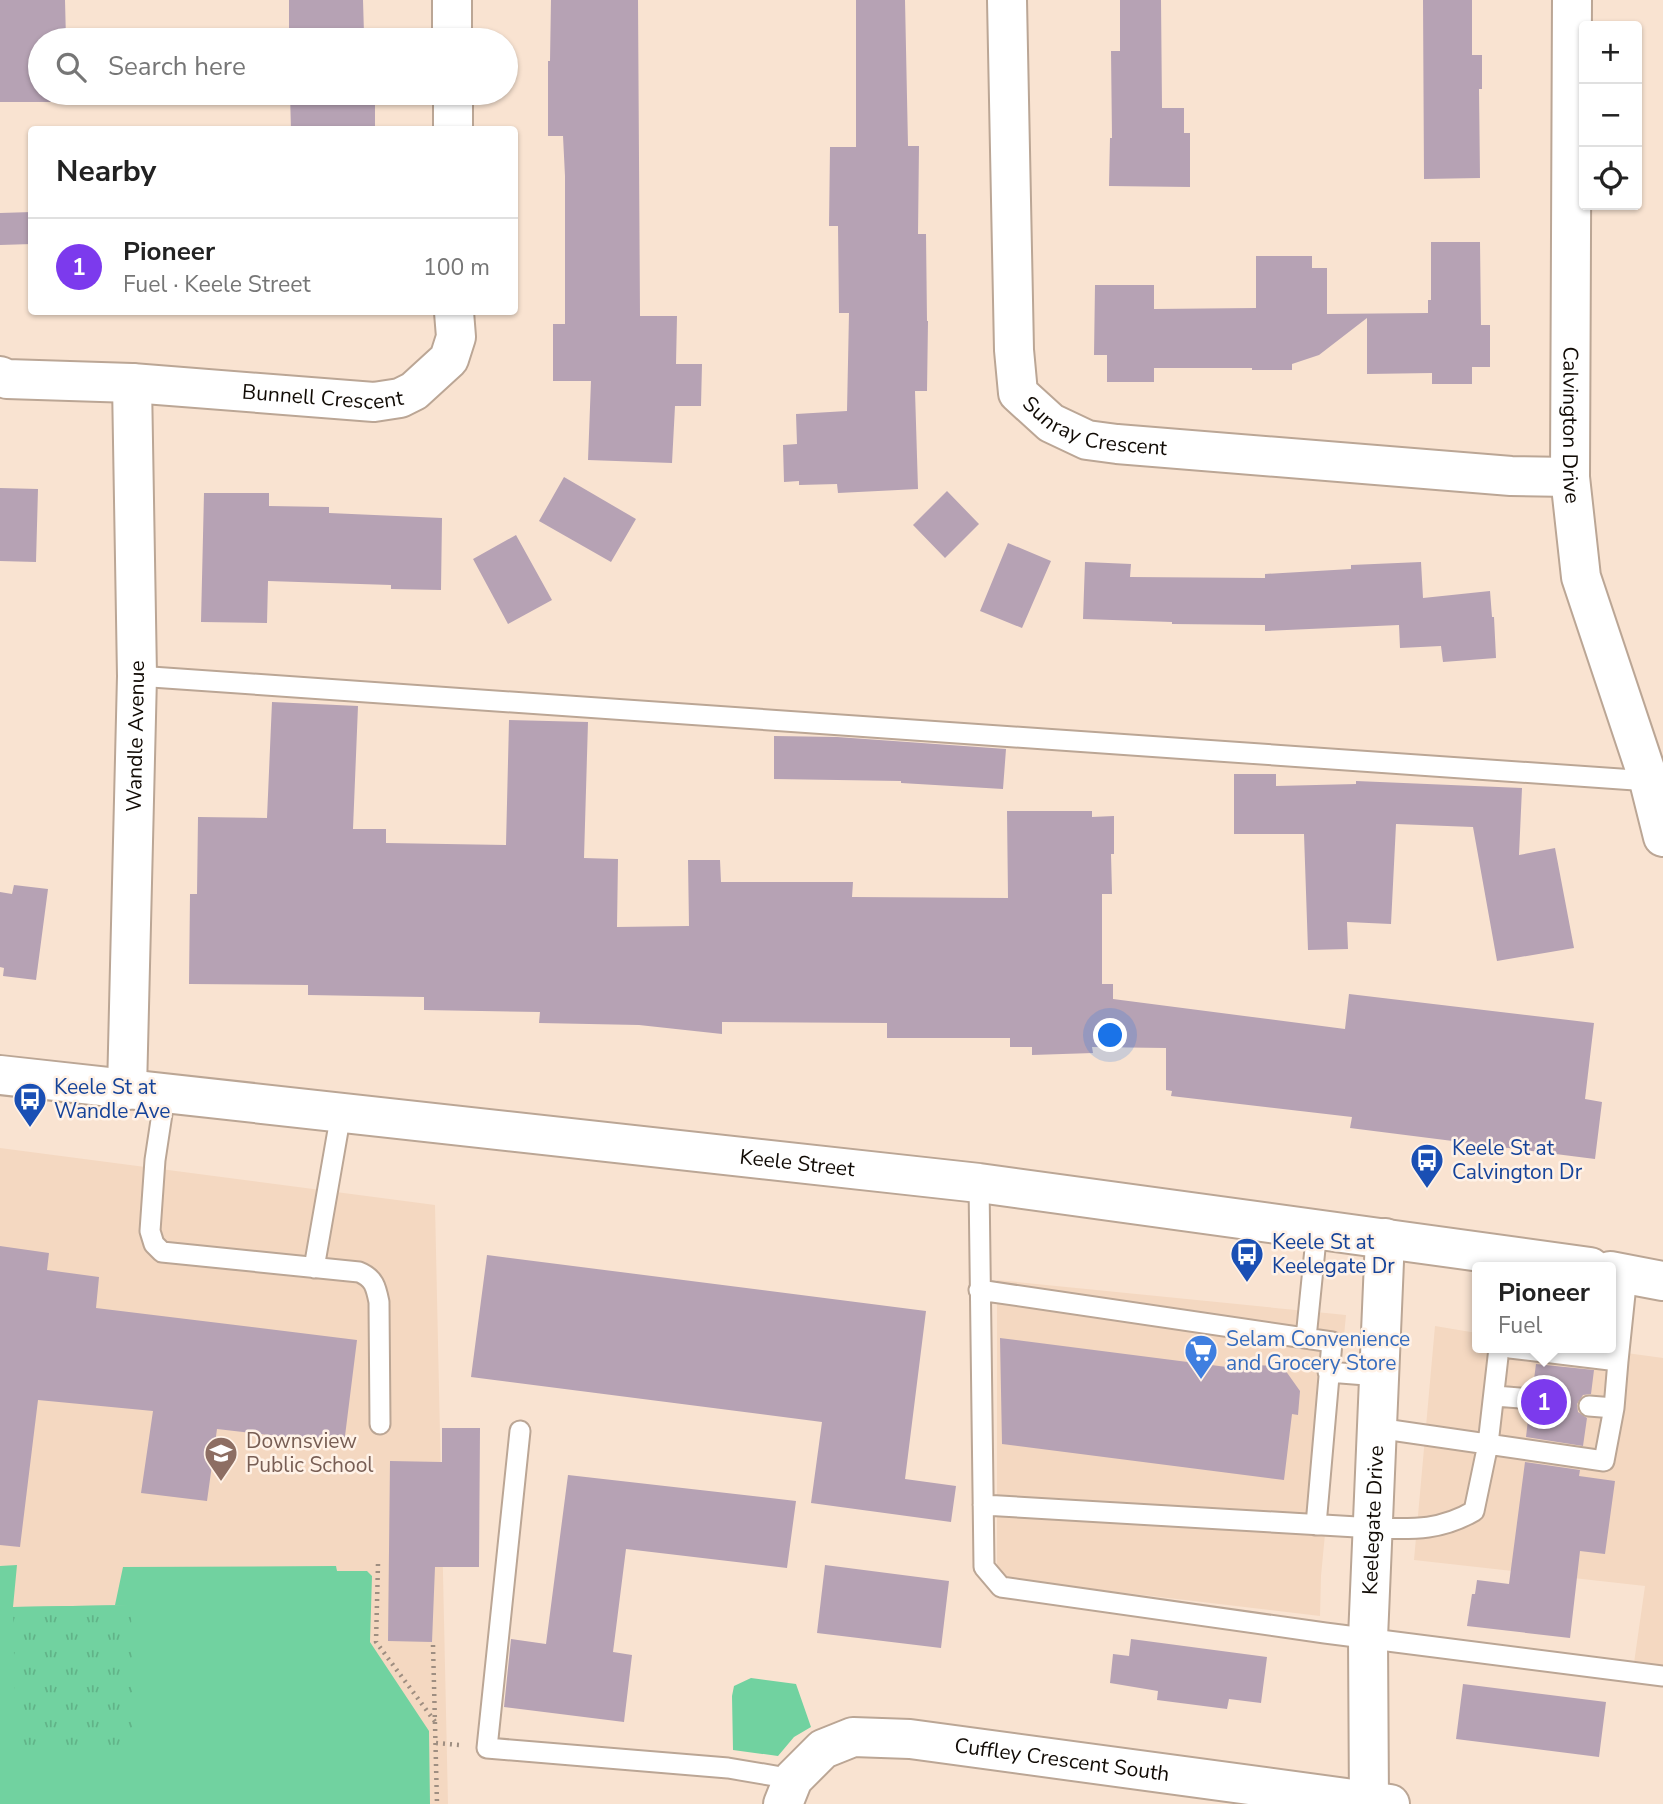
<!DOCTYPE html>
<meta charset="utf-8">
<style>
:root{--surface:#fff;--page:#f6f6f6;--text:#222;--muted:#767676;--line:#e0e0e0;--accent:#7c3aed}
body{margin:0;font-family:"Nunito Sans",sans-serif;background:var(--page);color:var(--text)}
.controls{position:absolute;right:21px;top:21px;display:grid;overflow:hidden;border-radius:7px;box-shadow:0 2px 5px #0004}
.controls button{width:63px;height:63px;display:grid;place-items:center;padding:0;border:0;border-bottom:2px solid var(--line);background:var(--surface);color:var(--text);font:35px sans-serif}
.you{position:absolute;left:1111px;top:1036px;width:24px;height:24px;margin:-18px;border:5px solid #fff;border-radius:50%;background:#1a73e8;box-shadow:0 0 0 10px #1a73e833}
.badge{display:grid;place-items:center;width:46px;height:46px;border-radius:50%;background:var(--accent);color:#fff;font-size:23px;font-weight:700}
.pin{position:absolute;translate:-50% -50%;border:4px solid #fff;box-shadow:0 2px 7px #0006}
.popup{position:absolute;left:1472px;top:1262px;width:144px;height:91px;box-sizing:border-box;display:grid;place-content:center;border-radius:7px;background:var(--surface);filter:drop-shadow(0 2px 5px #0005);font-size:23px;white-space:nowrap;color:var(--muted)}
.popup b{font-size:26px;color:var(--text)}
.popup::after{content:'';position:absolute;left:50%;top:100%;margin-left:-14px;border:14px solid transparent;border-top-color:var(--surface)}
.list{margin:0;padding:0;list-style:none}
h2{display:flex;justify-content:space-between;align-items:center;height:91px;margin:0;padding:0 28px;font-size:30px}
h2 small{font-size:23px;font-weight:400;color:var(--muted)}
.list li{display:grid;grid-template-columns:46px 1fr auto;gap:21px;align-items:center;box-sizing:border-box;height:98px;padding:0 28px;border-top:2px solid var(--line)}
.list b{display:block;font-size:26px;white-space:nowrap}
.list p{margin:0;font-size:23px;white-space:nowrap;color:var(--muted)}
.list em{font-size:23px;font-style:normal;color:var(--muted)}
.icon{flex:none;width:38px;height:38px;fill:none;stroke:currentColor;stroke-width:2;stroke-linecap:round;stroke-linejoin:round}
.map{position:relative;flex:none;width:1663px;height:1804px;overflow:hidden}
.search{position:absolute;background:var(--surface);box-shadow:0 2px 5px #0004;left:28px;top:28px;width:490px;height:77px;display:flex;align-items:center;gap:18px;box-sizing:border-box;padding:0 24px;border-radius:38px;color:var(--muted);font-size:26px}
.panel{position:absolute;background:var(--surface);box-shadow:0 2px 5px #0004;left:28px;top:126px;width:490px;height:189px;border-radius:7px}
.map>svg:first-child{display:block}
</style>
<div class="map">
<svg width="1663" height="1804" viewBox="0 0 1663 1804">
<defs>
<pattern id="park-tufts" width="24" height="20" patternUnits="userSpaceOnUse" patternTransform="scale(1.75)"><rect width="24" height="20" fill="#71d2a0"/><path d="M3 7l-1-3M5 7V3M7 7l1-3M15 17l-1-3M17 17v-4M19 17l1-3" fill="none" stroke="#61b388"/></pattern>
</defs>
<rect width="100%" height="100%" fill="#f9e3d1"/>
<path fill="#f4d8c1" d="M 0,1148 L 435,1205 L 448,1804 L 0,1804 Z
M 997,1280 L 1346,1315 L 1321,1576 L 1320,1616 L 1007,1579 L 997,1568 Z
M 1435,1326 L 1477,1333 L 1478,1348 L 1590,1348 L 1663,1358 L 1663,1667 L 1634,1663 L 1645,1586 L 1414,1560 Z"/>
<path fill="#71d2a0" d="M 17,1565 L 13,1607 L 131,1605 L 115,1605 L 123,1567 L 336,1566 L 337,1571 L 367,1571 L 372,1576 L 370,1642 L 429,1731 L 430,1804 L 0,1804 L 0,1566 Z
M 751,1678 L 796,1684 L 811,1727 L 794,1737 L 778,1756 L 733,1750 L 732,1696 L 734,1686 Z"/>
<path fill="url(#park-tufts)" d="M 131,1605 L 133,1749 L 16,1751 L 13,1607 Z"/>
<path fill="#b6a2b4" d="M 0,0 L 65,0 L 66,40 L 40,40 L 40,93 L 66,93 L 66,102 L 0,102 Z
M 289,0 L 363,0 L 364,34 L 361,34 L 361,40 L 281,40 L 281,33 L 289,33 Z
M 551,0 L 638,0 L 640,316 L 677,316 L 676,364 L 702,364 L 701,406 L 675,406 L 672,463 L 588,460 L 591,381 L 553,381 L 553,324 L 565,324 L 565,176 L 563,136 L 548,136 L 548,61 L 550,61 Z
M 856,0 L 905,0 L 908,146 L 919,146 L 918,234 L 926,234 L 927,321 L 928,321 L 927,391 L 915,391 L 918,489 L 838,493 L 837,484 L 799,485 L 799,481 L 784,482 L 783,445 L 797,444 L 796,414 L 847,411 L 849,313 L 839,313 L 838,226 L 829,226 L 830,147 L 856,147 Z
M 1120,0 L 1161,0 L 1162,108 L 1184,108 L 1184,133 L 1190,133 L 1190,187 L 1109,186 L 1110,138 L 1112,138 L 1111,51 L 1120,51 Z
M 1423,0 L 1472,0 L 1472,55 L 1482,55 L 1482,89 L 1479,89 L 1480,178 L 1424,179 Z
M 290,93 L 375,93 L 375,130 L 291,130 Z
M 32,212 L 32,244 L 0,245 L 0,213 Z
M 1431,242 L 1480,242 L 1481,325 L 1490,325 L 1490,367 L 1472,367 L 1472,384 L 1432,384 L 1432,373 L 1367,374 L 1367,318 L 1319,355 L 1292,364 L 1292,370 L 1252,370 L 1252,368 L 1154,368 L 1154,382 L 1107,382 L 1107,355 L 1094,355 L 1095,285 L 1154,285 L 1154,309 L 1256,308 L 1256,256 L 1312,256 L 1312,268 L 1327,268 L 1327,314 L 1428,313 L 1428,300 L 1431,300 Z
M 564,477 L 636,519 L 611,562 L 539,521 Z
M 0,488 L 38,489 L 36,562 L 0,561 Z
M 947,491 L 979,524 L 945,558 L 913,525 Z
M 204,493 L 269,493 L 269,506 L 329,507 L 329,513 L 442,518 L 441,590 L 391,589 L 391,585 L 268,581 L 267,623 L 201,622 Z
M 516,535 L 552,600 L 508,624 L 473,559 Z
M 1008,543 L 1051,561 L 1022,628 L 980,611 Z
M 1085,562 L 1131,564 L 1130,577 L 1265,578 L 1265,574 L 1351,569 L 1351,565 L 1421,562 L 1423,598 L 1490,591 L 1492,617 L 1494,617 L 1496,658 L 1443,662 L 1441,646 L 1400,648 L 1399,625 L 1265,631 L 1265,625 L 1172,624 L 1172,622 L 1083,619 Z
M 272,702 L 358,706 L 353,829 L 386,829 L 386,843 L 506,845 L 509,720 L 588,722 L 584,858 L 618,859 L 617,927 L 689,926 L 688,860 L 720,860 L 721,882 L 853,882 L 852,897 L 1008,898 L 1007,811 L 1092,811 L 1092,817 L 1114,816 L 1114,854 L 1111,854 L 1112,894 L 1102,894 L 1102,984 L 1113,984 L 1113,999 L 1345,1029 L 1349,994 L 1594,1023 L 1585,1099 L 1602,1102 L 1595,1159 L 1350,1128 L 1352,1117 L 1171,1096 L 1172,1091 L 1166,1090 L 1166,1048 L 1092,1047 L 1093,1053 L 1032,1055 L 1032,1047 L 1010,1047 L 1010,1038 L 887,1038 L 887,1023 L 722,1022 L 722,1034 L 639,1025 L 539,1023 L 540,1012 L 424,1010 L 424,997 L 308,995 L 308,985 L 189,984 L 190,894 L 197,894 L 198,817 L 267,818 Z
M 774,736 L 837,737 L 1006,749 L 1003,789 L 901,783 L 901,781 L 774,779 Z
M 1234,774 L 1276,774 L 1276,786 L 1356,784 L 1356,781 L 1522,788 L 1519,855 L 1555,848 L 1574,948 L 1497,961 L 1473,827 L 1396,824 L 1391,924 L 1347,922 L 1348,949 L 1308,950 L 1304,834 L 1234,834 Z
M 14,885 L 48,889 L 36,980 L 3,976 L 4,968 L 0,967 L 0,892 L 12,894 Z
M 0,1246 L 49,1253 L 47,1270 L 99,1277 L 96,1308 L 357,1340 L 344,1444 L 217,1429 L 207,1501 L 141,1493 L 153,1411 L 38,1400 L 20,1547 L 0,1545 Z
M 487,1255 L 926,1311 L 905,1479 L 956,1486 L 951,1522 L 811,1503 L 822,1422 L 471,1377 Z
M 1000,1338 L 1258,1371 L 1258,1365 L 1283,1367 L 1300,1391 L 1298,1415 L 1292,1414 L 1284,1480 L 1002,1444 Z
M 1536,1364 L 1594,1370 L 1591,1394 L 1583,1395 L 1577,1404 L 1578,1412 L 1587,1418 L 1583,1446 L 1526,1437 L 1529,1411 L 1537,1410 L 1543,1401 L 1542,1393 L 1533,1387 Z
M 442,1428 L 480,1428 L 479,1567 L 435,1567 L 432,1642 L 388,1641 L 390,1461 L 442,1462 Z
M 1525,1462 L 1580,1470 L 1579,1476 L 1615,1481 L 1605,1554 L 1580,1551 L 1570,1638 L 1467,1626 L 1472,1594 L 1475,1594 L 1477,1580 L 1509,1584 Z
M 568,1475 L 796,1501 L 787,1568 L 626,1549 L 613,1652 L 632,1655 L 624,1722 L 504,1707 L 511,1639 L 546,1644 Z
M 825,1565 L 949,1581 L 941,1648 L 817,1633 Z
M 1131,1639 L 1267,1657 L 1261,1703 L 1229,1699 L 1227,1709 L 1157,1700 L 1158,1691 L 1110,1683 L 1113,1654 L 1129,1656 Z
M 1463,1684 L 1606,1702 L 1599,1757 L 1456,1739 Z"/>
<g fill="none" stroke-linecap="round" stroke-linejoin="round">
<defs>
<path id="lane" d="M 137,676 L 1649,781
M 165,1094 L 155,1160 L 150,1231 L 154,1244 L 162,1252 L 359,1272 C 374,1278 376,1287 379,1302 L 380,1424
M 979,1183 L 984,1567 L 1001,1587 L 1325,1633 L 1663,1676
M 314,1268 L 341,1113
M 979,1290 L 1332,1342 L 1316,1525
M 1306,1338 L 1317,1229
M 1618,1361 L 1627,1275
M 1328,1372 L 1379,1376
M 1495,1396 L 1531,1399
M 1589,1406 L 1614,1408
M 1377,1428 L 1604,1461 L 1614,1408 L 1618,1361 L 1510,1348
M 520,1431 L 487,1748 L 728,1768 L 793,1779
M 983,1505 L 1374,1528 C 1412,1529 1440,1531 1474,1511 L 1488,1444 L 1499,1348"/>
<g id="street">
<path d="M 452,0 L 452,40"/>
<path id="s1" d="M 1007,0 L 1014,350 L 1018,393 L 1051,423 L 1087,440 L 1117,444 L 1511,476 L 1570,477"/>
<path d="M 453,93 L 453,130"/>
<path id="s2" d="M 0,376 L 7,379 L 132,383 L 374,402 L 400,398 L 414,391 L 449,359 L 456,337 L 454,312"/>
<path id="s3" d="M 127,1090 L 137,676 L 132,383"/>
<path id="s4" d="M 783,1804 L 793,1779 L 823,1749 L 853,1737 L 910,1739 L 1390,1804"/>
<path id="s5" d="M 1369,1804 L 1368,1638 L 1385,1238"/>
</g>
<g id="secondary">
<path id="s6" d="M 1572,0 L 1570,477 L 1581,577 L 1649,781 L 1663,837"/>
<path id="s7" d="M 0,1075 L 979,1183 L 1590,1267"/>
<path d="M 1610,1271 L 1663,1281"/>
</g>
</defs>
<use href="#lane" stroke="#bba695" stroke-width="23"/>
<use href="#street" stroke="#bba695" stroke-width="42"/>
<use href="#secondary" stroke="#bba695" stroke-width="42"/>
<path stroke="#9e8e81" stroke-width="4.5" stroke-dasharray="2 5" stroke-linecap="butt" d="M 378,1564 L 376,1642 L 436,1723
M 433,1645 L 437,1804
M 436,1743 L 460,1745"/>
<use href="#lane" stroke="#fff" stroke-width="19"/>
<use href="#street" stroke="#fff" stroke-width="38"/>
<use href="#secondary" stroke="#fff" stroke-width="38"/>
</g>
<defs>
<symbol id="bus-pin" viewBox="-11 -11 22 30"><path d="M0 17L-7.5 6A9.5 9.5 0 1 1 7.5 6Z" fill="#1a4fb4" stroke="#fff2e7"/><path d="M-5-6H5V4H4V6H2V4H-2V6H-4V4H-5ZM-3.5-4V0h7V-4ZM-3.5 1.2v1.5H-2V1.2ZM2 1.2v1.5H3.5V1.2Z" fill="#fff"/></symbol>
<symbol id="supermarket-pin" viewBox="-11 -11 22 30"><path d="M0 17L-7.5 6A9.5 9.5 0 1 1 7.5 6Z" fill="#3f7fe0" stroke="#fff2e7"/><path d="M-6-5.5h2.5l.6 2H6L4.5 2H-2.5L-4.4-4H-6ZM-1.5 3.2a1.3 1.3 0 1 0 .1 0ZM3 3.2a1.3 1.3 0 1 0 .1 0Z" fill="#fff"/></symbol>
<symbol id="school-pin" viewBox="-11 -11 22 30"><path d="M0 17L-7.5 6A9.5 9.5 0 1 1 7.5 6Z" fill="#8d6e63" stroke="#fff2e7"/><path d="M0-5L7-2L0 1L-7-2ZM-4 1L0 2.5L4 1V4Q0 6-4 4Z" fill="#fff"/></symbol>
</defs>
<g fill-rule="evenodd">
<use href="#bus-pin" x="11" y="1080" width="38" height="52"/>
<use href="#bus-pin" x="1408" y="1141" width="38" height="52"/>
<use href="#bus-pin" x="1228" y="1235" width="38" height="52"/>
<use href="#supermarket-pin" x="1182" y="1332" width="38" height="52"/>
<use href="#school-pin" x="202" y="1434" width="38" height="52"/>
</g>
<g text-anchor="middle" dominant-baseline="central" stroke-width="5" stroke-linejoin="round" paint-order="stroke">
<g font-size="21" fill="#110b05" stroke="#fff2e7">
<text stroke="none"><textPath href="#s2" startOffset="324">Bunnell Crescent</textPath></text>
<text stroke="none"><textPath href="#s1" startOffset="481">Sunray Crescent</textPath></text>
<text stroke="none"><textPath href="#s6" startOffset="425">Calvington Drive</textPath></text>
<text stroke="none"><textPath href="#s3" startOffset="354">Wandle Avenue</textPath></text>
<text stroke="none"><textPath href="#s7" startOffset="802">Keele Street</textPath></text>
<text stroke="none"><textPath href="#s5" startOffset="284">Keelegate Drive</textPath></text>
<text stroke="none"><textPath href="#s4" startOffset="312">Cuffley Crescent South</textPath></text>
</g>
<g font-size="21" fill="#164399" stroke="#fff2e7" text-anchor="start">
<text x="54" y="1087">Keele St at<tspan x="54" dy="24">Wandle Ave</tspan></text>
<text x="1452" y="1148">Keele St at<tspan x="1452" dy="24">Calvington Dr</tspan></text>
<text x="1272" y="1242">Keele St at<tspan x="1272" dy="24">Keelegate Dr</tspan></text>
</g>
<g font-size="21" fill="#366cbe" stroke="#fff2e7" text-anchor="start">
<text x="1226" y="1339">Selam Convenience<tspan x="1226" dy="24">and Grocery Store</tspan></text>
</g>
<g font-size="21" fill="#785e54" stroke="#fff2e7" text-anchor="start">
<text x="246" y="1441">Downsview<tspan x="246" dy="24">Public School</tspan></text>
</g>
</g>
</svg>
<div class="controls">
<button>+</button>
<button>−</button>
<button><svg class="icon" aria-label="locate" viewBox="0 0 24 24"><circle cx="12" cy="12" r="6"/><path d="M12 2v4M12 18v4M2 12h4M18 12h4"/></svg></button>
</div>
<div class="you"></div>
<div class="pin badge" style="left:1544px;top:1402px">1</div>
<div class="popup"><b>Pioneer</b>Fuel</div>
<div class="search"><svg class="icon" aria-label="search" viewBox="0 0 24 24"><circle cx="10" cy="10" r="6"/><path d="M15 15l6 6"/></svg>Search here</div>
<section class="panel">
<h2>Nearby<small></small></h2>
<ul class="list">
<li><span class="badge">1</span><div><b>Pioneer</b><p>Fuel · Keele Street</p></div><em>100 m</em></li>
</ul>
</section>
</div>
